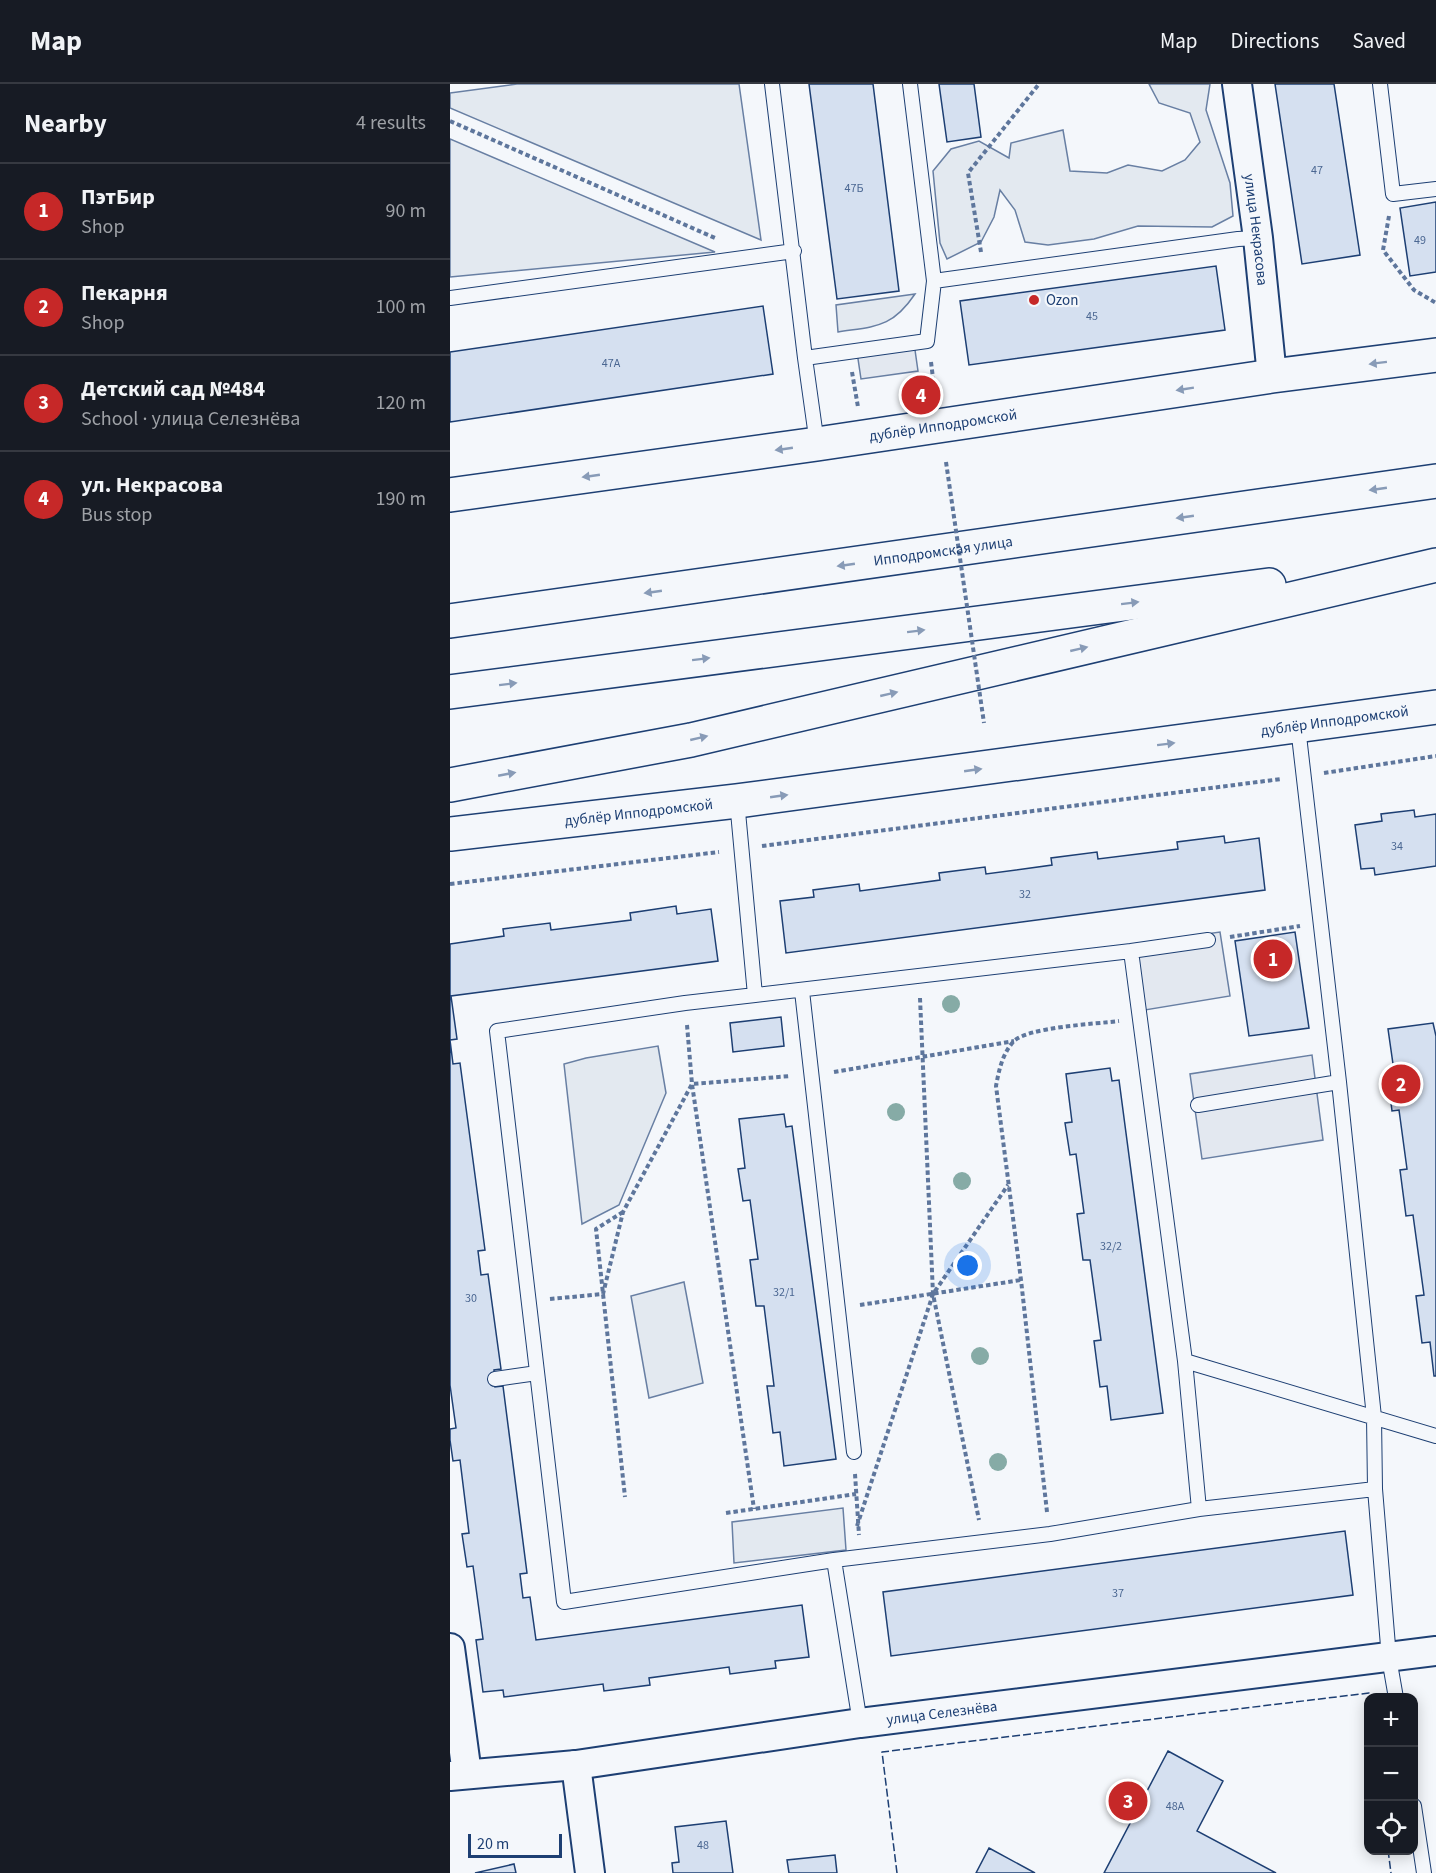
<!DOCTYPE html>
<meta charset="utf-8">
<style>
:root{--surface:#171b24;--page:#242831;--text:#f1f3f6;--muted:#9ea1a6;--line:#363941;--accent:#c62828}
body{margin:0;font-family:"Source Sans 3",sans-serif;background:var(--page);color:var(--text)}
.controls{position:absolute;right:18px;bottom:18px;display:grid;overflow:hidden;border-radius:12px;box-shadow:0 3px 15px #0003}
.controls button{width:54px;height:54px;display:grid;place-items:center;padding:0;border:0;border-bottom:2px solid var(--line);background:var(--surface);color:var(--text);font:30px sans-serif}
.scale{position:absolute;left:18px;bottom:15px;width:94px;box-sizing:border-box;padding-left:6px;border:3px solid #1d3f73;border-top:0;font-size:16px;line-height:21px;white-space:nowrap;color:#1d3f73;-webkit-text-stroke:4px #f4f7fb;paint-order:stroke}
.you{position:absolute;left:518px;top:1182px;width:21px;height:21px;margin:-15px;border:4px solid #fff;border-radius:50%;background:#1a73e8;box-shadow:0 0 0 9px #1a73e833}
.badge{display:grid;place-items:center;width:39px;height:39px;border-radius:50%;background:var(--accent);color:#fff;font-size:20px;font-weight:700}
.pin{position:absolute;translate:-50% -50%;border:3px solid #fff;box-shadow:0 2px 6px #0006}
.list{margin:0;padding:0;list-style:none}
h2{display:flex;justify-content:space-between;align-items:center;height:78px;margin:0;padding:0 24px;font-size:26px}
h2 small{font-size:20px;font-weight:400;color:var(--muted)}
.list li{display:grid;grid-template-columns:39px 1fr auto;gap:18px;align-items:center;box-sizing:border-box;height:96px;padding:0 24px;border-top:2px solid var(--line)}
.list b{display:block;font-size:22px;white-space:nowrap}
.list p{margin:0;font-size:20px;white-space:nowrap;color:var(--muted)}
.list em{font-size:20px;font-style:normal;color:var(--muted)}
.icon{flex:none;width:33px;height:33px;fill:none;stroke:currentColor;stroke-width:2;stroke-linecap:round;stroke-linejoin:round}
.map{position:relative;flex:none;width:986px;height:1789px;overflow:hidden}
header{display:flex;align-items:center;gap:36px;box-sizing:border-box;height:84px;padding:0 30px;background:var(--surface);border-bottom:2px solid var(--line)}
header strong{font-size:28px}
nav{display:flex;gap:33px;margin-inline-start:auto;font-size:21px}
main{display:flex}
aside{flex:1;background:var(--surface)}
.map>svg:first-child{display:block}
</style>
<header>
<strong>Map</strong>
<nav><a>Map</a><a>Directions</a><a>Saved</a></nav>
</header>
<main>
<aside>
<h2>Nearby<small>4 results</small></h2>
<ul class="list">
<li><span class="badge">1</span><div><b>ПэтБир</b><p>Shop</p></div><em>90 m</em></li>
<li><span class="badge">2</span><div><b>Пекарня</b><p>Shop</p></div><em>100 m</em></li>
<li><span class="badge">3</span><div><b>Детский сад №484</b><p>School · улица Селезнёва</p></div><em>120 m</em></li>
<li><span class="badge">4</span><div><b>ул. Некрасова</b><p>Bus stop</p></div><em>190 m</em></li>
</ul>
</aside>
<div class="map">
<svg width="986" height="1789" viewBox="0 0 986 1789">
<rect width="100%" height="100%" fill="#f4f7fb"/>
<path fill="#e3e9f0" stroke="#687fa3" stroke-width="1.5" d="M 67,0 L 289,0 L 311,156 L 0,24 L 0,9 Z
M 699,0 L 760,0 L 756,26 L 780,99 L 783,132 L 762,143 L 688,142 L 644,155 L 598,161 L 575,158 L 565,126 L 550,106 L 544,133 L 531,158 L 497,175 L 490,159 L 483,87 L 501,65 L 529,57 L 559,74 L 561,59 L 613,46 L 620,87 L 657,89 L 678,81 L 712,87 L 735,76 L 750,58 L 740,29 L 709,19 Z
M 0,55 L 265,168 L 0,193 Z
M 465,210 C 442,244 426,242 388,248 L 386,221 Z
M 208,962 L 216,1009 L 169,1121 L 132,1140 L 114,980 L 136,974 Z
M 234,1198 L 253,1299 L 199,1314 L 181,1212 Z
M 393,1424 L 396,1466 L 284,1479 L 282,1438 Z"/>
<path fill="#e3e8f0" stroke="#687fa3" stroke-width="1.5" d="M 464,259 L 468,287 L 411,295 L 407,268 Z
M 770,848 L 780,912 L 689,927 L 684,860 Z
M 862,971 L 873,1056 L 752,1075 L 740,990 Z"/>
<path fill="#d5e0f0" stroke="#1d3f73" stroke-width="1.5" d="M 359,0 L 423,0 L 449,207 L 387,215 Z
M 489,0 L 524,0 L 531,53 L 497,58 Z
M 825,0 L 884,0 L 910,171 L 852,180 Z
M 986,118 L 986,188 L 960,192 L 950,124 Z
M 766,182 L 775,246 L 519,281 L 510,217 Z
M 313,222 L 323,290 L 0,338 L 0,268 Z
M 964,726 L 965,733 L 986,730 L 986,782 L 925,791 L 924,784 L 911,785 L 905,741 L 932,737 L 931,730 Z
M 774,752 L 775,759 L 809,754 L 815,806 L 336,869 L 330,817 L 364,813 L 363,806 L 409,800 L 410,807 L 490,796 L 489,789 L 535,783 L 536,790 L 602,781 L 601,774 L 647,768 L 648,775 L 728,765 L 727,758 Z
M 226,822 L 227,830 L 261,825 L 268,877 L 1,912 L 7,955 L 0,956 L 3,980 L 10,979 L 35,1166 L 28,1167 L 31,1191 L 38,1190 L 51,1285 L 44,1286 L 45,1303 L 53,1302 L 77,1489 L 70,1490 L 73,1514 L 80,1513 L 86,1556 L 352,1521 L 359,1573 L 325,1577 L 326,1584 L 280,1590 L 279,1583 L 199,1594 L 200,1601 L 154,1607 L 153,1600 L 54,1613 L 53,1606 L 33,1608 L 26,1556 L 33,1555 L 23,1482 L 17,1483 L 12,1450 L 19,1449 L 10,1376 L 3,1377 L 0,1356 L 0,1345 L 6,1344 L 0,1301 L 0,860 L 54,852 L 53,845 L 100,839 L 101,846 L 181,836 L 180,829 Z
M 845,848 L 859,944 L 799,952 L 785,857 Z
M 331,933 L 334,962 L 283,968 L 280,939 Z
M 983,939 L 986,952 L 986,1292 L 984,1292 L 980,1258 L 972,1259 L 966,1212 L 974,1211 L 963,1131 L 956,1132 L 950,1086 L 957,1085 L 949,1026 L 942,1027 L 938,994 L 945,994 L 938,945 Z
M 660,984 L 662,997 L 669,996 L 713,1329 L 661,1336 L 657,1302 L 650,1303 L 644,1257 L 651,1256 L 640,1176 L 633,1176 L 627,1130 L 634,1129 L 626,1070 L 620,1071 L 615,1039 L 622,1038 L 616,990 Z
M 334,1030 L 336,1043 L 342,1042 L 386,1375 L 334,1382 L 330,1348 L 323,1349 L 317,1302 L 324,1302 L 314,1222 L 306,1222 L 300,1176 L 308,1175 L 300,1116 L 293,1117 L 288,1085 L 295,1084 L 289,1035 Z
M 895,1447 L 903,1511 L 441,1572 L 433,1508 Z
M 718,1667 L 773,1697 L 747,1747 L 826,1789 L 654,1789 Z
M 276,1737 L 283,1789 L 223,1789 L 222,1779 L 229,1778 L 225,1743 Z
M 539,1764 L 585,1789 L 526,1789 Z
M 385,1771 L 387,1789 L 339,1789 L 337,1776 Z
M 64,1780 L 66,1789 L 25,1789 Z"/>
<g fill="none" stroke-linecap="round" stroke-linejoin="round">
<defs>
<path id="lane" d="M 322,0 L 355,274 L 477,257 L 484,197 L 460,0
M 930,0 L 943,110 L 986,105
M 484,197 L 788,155 L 808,154
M 0,214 L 344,167
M 355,274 L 367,360
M 848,643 L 889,998 L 924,1333 L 925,1405
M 287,717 L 305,911 L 235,919 L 47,947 L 114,1518 L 384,1476 L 410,1639
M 681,867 L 758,856
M 352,907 L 404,1368
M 305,911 L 681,867 L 735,1277 L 749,1425 L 600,1450 L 384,1476
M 748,1021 L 889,998
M 735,1277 L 986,1352
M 45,1295 L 87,1289
M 749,1425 L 925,1405 L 939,1574 L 946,1614
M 964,1722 L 974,1789"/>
<g id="street">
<path id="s1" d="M 787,0 L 808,154 L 822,292"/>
<path d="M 0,1564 L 17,1690"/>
<path d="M 126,1681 L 140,1789"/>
<path id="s2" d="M 0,1692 L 126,1681 L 410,1639 L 986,1567"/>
</g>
<g id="secondary">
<path id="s3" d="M 0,411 L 367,360 L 822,292 L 986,271"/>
<path id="s4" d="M 0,750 L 287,717 L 986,623"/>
</g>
<g id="highway">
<path id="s5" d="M 0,537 L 986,397"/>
<path d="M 0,608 L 819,501"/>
<path d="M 0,701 L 241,656 L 986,481"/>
</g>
</defs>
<use href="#lane" stroke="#1d3f73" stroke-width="16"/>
<use href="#street" stroke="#1d3f73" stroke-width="32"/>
<use href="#secondary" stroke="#1d3f73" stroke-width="36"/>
<use href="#highway" stroke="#1d3f73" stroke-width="36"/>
<path stroke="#5e769c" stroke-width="4" stroke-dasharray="4.5 3" stroke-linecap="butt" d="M 0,37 L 265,154
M 939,132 L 933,166 L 964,206 L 986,219
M 531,168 L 518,89 L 589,0
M 481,278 L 485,310
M 402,288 L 408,323
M 874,689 L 986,672
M 312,762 L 831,695
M 0,800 L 269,768
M 780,853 L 850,842
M 470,914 L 483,1210 L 529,1436
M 237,941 L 242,1000 L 304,1425
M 384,988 L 564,957
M 173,1128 L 146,1145 L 175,1413
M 100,1215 L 153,1210 L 173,1128 L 242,1000 L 341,992
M 410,1221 L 571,1196
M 405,1390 L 409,1451
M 597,1428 L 571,1196 L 546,1002 C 549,986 552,971 563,958 C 576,943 646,940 669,937
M 276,1429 L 406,1410
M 407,1442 L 483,1210 L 558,1101"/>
<use href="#lane" stroke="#f4f7fb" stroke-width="14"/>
<use href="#street" stroke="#f4f7fb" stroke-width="28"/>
<use href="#secondary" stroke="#f4f7fb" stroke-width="33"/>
<use href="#highway" stroke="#f4f7fb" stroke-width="33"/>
<path stroke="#5e769c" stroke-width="4" stroke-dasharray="4.5 3" stroke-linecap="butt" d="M 496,378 L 534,639"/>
<path stroke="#1d3f73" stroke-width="1.5" stroke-dasharray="8 3" stroke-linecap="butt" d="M 938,1766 L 941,1789
M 447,1789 L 432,1668 L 919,1609 L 920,1614"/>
</g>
<g fill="#86aba6">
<circle cx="501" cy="920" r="9"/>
<circle cx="446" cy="1028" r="9"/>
<circle cx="512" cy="1097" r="9"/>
<circle cx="530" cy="1272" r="9"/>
<circle cx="548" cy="1378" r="9"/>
</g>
<defs><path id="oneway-solid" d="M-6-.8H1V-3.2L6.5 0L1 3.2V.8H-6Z" transform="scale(1.5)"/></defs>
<g fill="#889bb7">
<use href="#oneway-solid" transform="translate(928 279) rotate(173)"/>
<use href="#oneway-solid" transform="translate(735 305) rotate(171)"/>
<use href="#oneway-solid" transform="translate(334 365) rotate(172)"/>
<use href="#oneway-solid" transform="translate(141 392) rotate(172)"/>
<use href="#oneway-solid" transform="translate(928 405) rotate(172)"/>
<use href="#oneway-solid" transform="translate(735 433) rotate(172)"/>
<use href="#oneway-solid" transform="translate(396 481) rotate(172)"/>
<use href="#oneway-solid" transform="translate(203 508) rotate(172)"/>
<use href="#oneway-solid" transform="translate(680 519) rotate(-7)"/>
<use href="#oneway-solid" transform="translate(466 547) rotate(-7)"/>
<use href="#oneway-solid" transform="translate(629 565) rotate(-13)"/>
<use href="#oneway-solid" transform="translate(251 575) rotate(-7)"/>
<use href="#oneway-solid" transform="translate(58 600) rotate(-7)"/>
<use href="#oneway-solid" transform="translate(439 610) rotate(-13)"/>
<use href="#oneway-solid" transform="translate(249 654) rotate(-13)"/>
<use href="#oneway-solid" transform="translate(716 660) rotate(-7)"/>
<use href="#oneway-solid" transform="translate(523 686) rotate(-8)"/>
<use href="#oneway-solid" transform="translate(57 690) rotate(-11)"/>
<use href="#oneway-solid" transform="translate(329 712) rotate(-8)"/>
</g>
<circle fill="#c62828" stroke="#f4f7fb" stroke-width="2" cx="584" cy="216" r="6"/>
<g text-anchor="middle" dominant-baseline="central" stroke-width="4.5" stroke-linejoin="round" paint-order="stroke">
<g font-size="12" fill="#4b6792">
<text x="867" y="86">47</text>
<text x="404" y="104">47Б</text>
<text x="970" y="156">49</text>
<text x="642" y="232">45</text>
<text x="161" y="279">47А</text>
<text x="947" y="762">34</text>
<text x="575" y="810">32</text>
<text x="661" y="1162">32/2</text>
<text x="334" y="1208">32/1</text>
<text x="21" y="1214">30</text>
<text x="668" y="1509">37</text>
<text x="725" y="1722">48А</text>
<text x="253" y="1761">48</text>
</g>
<g font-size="15" fill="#1d3f73" stroke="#f4f7fb">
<text stroke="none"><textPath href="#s1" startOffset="147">улица Некрасова</textPath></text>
<text stroke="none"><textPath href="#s3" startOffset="498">дублёр Ипподромской</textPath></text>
<text stroke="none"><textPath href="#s5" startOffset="498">Ипподромская улица</textPath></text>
<text stroke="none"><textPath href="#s4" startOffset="892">дублёр Ипподромской</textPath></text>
<text stroke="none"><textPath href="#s4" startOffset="190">дублёр Ипподромской</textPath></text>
<text stroke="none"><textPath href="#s2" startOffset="496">улица Селезнёва</textPath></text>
</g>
<g font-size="15" fill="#1d3f73" stroke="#f4f7fb" text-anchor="start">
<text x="596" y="216">Ozon</text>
</g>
</g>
</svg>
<div class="controls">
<button>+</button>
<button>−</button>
<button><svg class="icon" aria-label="locate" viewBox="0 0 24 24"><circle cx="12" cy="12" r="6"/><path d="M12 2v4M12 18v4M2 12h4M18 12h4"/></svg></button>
</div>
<div class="scale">20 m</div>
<div class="you"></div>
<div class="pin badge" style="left:823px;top:875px">1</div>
<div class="pin badge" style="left:951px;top:1000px">2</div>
<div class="pin badge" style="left:678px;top:1717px">3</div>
<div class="pin badge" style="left:471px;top:311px">4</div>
</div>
</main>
